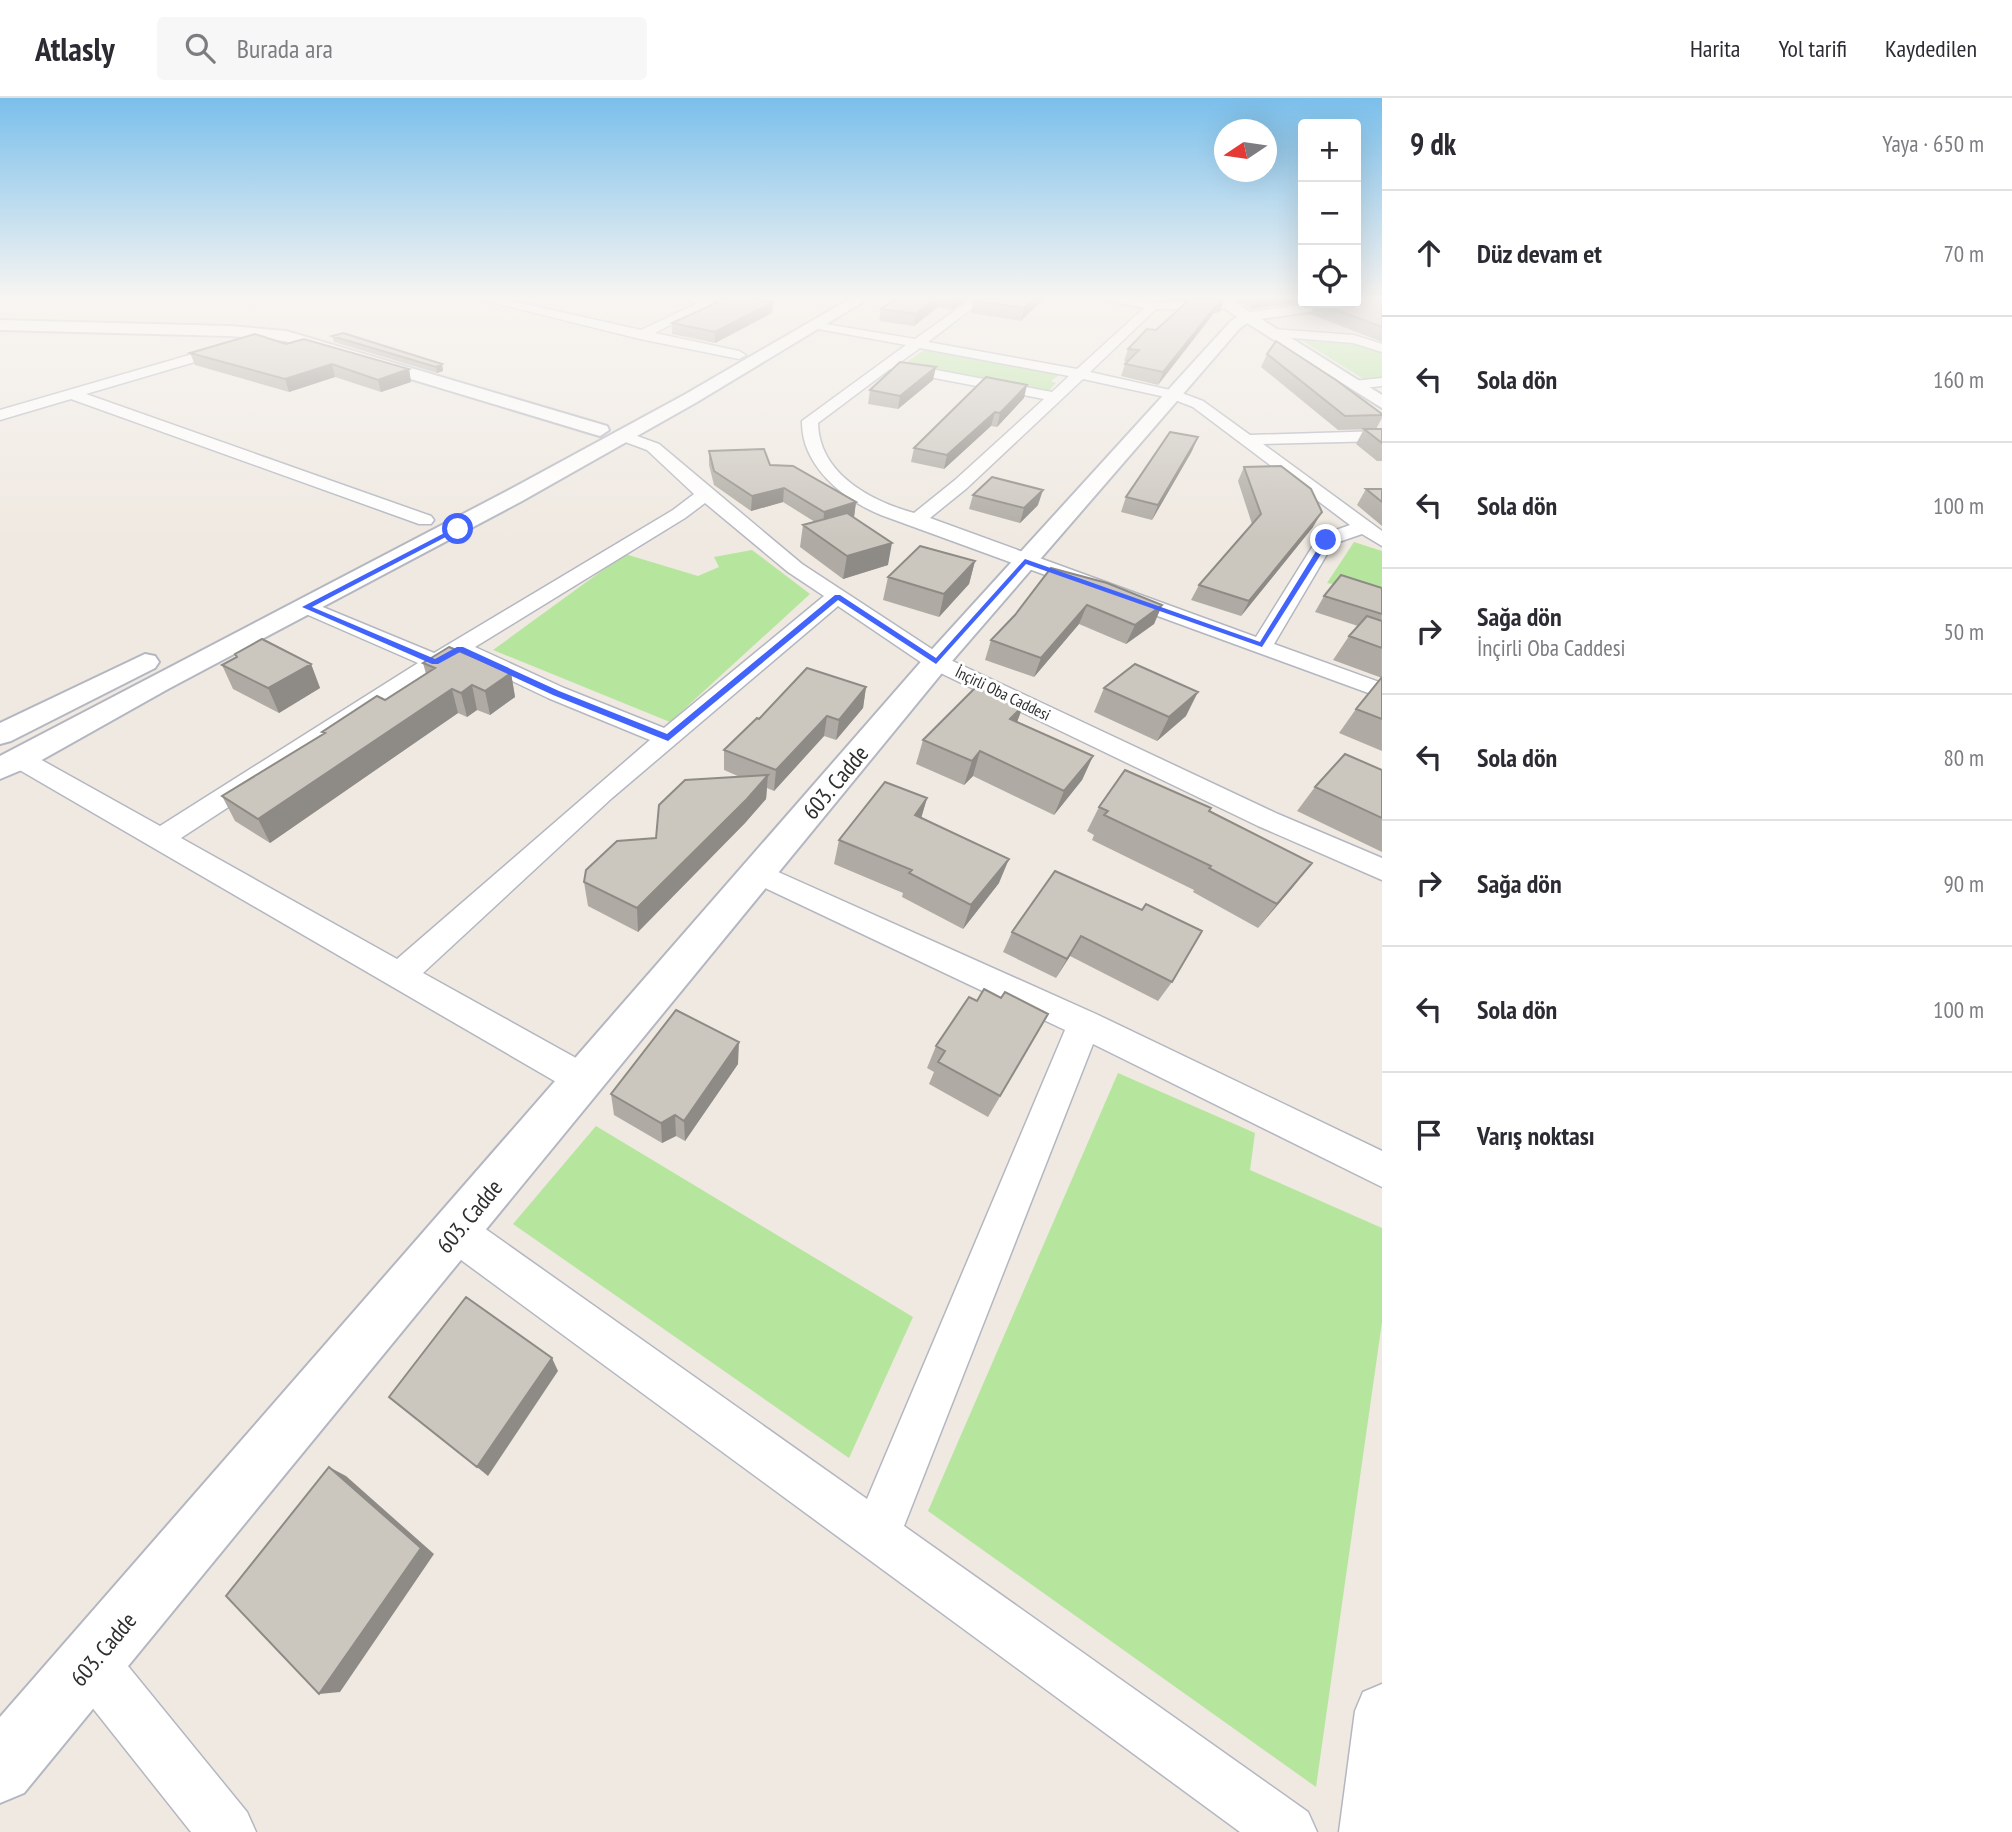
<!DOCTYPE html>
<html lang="tr">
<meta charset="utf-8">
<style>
:root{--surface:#fff;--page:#f7f7f7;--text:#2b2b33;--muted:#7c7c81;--line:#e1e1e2}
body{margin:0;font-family:"PT Sans Narrow",sans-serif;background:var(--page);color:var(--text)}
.controls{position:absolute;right:21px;top:21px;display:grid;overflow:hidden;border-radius:7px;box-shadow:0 7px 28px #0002}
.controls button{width:63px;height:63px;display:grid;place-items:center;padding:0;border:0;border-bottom:2px solid var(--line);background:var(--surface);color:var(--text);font:35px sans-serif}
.compass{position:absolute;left:1214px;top:21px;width:63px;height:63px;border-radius:50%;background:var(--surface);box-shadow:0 7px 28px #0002;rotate:257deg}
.stop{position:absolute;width:21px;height:21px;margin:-16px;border:5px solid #4264fb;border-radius:50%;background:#fff}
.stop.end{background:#4264fb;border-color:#fff;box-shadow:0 2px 7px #0008}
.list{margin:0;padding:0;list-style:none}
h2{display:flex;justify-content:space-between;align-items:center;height:91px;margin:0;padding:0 28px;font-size:30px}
h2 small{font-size:23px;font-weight:400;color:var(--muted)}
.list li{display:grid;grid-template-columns:46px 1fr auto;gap:21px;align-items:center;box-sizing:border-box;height:126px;padding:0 28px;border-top:2px solid var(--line)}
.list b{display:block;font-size:26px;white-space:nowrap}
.list p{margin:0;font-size:23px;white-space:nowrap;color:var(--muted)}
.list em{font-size:23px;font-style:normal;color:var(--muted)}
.icon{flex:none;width:38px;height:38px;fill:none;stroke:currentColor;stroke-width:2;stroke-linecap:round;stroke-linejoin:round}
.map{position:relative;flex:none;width:1382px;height:1734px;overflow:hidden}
header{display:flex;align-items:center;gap:42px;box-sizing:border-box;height:98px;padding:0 35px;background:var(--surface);border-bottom:2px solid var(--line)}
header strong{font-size:33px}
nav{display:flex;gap:38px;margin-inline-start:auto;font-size:24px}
.search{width:490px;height:63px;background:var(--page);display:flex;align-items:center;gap:18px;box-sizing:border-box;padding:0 24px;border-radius:7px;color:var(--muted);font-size:26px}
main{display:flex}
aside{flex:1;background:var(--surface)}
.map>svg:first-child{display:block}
</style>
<header>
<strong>Atlasly</strong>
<div class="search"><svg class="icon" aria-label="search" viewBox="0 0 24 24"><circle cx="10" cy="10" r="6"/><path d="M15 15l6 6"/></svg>Burada ara</div>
<nav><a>Harita</a><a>Yol tarifi</a><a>Kaydedilen</a></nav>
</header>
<main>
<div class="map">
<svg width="1382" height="1734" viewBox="0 0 1382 1734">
<rect width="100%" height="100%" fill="#efe9e1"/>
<path fill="#b6e59e" d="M 1298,240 L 1357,245 L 1382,256 L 1382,280 L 1365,282 Z
M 928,249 L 1059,277 L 1051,283 L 1056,285 L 1048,294 L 903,267 Z
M 1354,444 L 1382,453 L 1382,496 L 1327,485 Z
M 752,452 L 810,496 L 670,624 L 493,552 L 625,456 L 698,478 L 719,469 L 714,459 Z
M 1118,975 L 1255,1035 L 1250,1072 L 1382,1130 L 1382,1224 L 1316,1689 L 928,1413 Z
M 596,1028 L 913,1219 L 849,1360 L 513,1126 Z"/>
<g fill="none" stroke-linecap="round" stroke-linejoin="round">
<defs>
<path id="street" d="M 471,199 L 494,199 L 641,232 L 698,205 L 681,199 L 704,199 L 715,204 L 655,235 L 739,253 L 746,257 L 739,261 L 640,241 Z
M 974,199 L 987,199 L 928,244 L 1077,271 L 1144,210 L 1092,199 L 1121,199 L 1153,204 L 1227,205 L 1227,209 L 1223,211 L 1156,211 L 1090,274 L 1179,294 L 1203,303 L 1250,337 L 1382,333 L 1382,343 L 1263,346 L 1382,433 L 1382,448 L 1362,436 L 1333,446 L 1274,546 L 1382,585 L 1382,600 L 881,417 C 844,402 801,368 802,323 L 906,247 L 818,231 L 812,227 L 814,224 L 915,241 ZM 920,250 L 1069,278 L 1052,294 L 899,265 ZM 890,271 L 893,272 L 1044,301 L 955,382 L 914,415 C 871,403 819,376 818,325 ZM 1083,281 L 1170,300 L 1193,309 L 1350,427 L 1319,438 L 1256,539 L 930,420 L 967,390 Z
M 1273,231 L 1354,237 L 1382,246 L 1382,254 L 1353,245 L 1269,238 L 1269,232 Z
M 234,244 L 240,248 L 239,251 L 86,296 L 431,418 L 434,422 L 431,426 L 419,426 L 71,301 L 0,322 L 0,312 Z
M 1382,280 L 1382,288 L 1354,291 L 1347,287 L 1354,283 Z
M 626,334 L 659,346 L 802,466 L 944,559 L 1278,716 L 1382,760 L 1382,782 L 1258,728 L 928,569 L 838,508 L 612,700 L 423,875 L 594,970 L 599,981 L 594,992 L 582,996 L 570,992 L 11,667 L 7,661 L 11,655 L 20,653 L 29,655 L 160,728 L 418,565 L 299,513 L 296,509 L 299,505 L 313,505 L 434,555 L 673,412 L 694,396 L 647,352 L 620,342 L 618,339 L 620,336 ZM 705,405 L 788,474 L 824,498 L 664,630 L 564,590 L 475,549 L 685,420 ZM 460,558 L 548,600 L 650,642 L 397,861 L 181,740 Z
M 758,765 L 1096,916 L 1382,1053 L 1382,1089 L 1093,946 L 904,1428 L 1308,1714 L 1317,1734 L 1240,1734 L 442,1148 L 436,1134 L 442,1120 L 456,1115 L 470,1120 L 867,1401 L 1065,932 L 748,782 L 744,775 L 748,768 Z
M 91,1539 L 110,1546 L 247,1714 L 256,1734 L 191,1734 L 72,1584 L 65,1565 L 72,1546 Z
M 1382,1586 L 1382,1734 L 1339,1734 L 1355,1613 L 1363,1594 Z"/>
<path id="secondary" d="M 853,199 L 871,199 L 697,304 L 522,403 L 168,591 L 31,668 L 0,681 L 0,658 L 507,393 L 684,297 Z
M 1209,199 L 1226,199 L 1250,214 L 1314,205 L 1349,205 L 1342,209 L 1261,221 L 1382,297 L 1382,310 L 1247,225 L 1240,230 L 946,570 L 24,1695 L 0,1705 L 0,1619 L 926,558 L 1230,224 L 1237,219 Z
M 0,222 L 230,228 L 286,233 L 607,328 L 609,332 L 600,338 L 593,336 L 285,243 L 230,238 L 0,232 Z
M 145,556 L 155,558 L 159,564 L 155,570 L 11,643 L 0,646 L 0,625 Z"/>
</defs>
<use href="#street" stroke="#b4b7c1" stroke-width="3"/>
<use href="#secondary" stroke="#b4b7c1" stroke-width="4"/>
<use href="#street" fill="#fff" fill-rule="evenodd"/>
<use href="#secondary" fill="#fff" fill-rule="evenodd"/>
</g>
<path fill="#afaba4" d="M 897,199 L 970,199 L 952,212 L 938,209 L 914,228 L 879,223 L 881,211 Z
M 977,199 L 1045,199 L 1021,223 L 971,215 L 973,203 Z
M 1162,199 L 1210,199 L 1209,202 L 1164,202 Z
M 1231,199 L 1303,199 L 1251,211 Z
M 1382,199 L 1382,244 L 1310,216 L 1316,205 L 1356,205 Z
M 1184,202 L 1224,202 L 1220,214 L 1214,215 L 1158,287 L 1121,278 L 1125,266 L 1127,264 L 1124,263 L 1128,251 L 1156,232 L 1182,209 Z
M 773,204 L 772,215 L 715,245 L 672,236 L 672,225 Z
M 332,238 L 442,266 L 443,273 L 437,275 L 334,244 Z
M 286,246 L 409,271 L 411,284 L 381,294 L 335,279 L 289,294 L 195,267 L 190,255 Z
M 1267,256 L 1382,316 L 1382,320 L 1376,331 L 1338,332 L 1261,269 Z
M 933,282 L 898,311 L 868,306 L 870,292 Z
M 1024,300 L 997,329 L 991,328 L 944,371 L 911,364 L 914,350 Z
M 1364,331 L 1382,331 L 1382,363 L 1377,363 L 1356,346 Z
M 709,353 L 770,367 L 856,404 L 854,419 L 853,419 L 888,467 L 843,481 L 800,449 L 803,427 L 815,424 L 783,404 L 751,413 L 714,387 L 709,367 Z
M 1192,353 L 1152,422 L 1121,414 L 1126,399 Z
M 1244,369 L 1313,429 L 1241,518 L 1191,502 L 1199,487 L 1252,426 L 1238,383 Z
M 1366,391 L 1382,391 L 1382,428 L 1357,407 Z
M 973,397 L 1038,407 L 1020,425 L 969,411 Z
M 975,463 L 969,486 L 939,519 L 883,502 L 888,479 Z
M 1051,470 L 1162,507 L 1154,526 L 1126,546 L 1079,526 L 1034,579 L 985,562 L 991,542 L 1015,517 Z
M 1382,490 L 1382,653 L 1339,635 L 1356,611 L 1382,580 L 1333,562 L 1349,538 L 1358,528 L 1315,514 L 1324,498 Z
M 235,556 L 311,566 L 320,590 L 279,615 L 233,591 L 222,567 L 236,560 Z
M 423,565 L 511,575 L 515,599 L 490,617 L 477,612 L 467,619 L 458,615 L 270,745 L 235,723 L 222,698 L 323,636 L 322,634 L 385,602 L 426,576 Z
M 866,589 L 863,610 L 836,642 L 824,638 L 774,693 L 767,690 L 766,701 L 745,725 L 638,834 L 588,808 L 584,784 L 656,740 L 740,679 L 724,672 L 724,652 L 759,621 Z
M 1104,590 L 1186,618 L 1157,643 L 1094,614 Z
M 1023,608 L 1017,624 L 1093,658 L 1082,682 L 1054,717 L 973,678 L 964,687 L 916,666 L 923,642 Z
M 1382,672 L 1382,754 L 1297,713 L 1315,689 Z
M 927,700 L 921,720 L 999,785 L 963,831 L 902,799 L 903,795 L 834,766 L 839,742 Z
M 1099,709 L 1209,713 L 1312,765 L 1258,830 L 1193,794 L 1194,792 L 1092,742 L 1094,737 L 1087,733 Z
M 1055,773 L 1172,884 L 1158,903 L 1070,858 L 1056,880 L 1003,854 L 1012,834 Z
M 1035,939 L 988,1019 L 929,986 L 934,974 L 927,970 L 936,948 Z
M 738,966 L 685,1043 L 676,1038 L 662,1045 L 614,1017 L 611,996 Z"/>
<path fill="#8e8b86" d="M 937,199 L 939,199 L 938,209 L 914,228 L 916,216 Z
M 970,199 L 952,212 L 954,200 Z
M 1036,199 L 1045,199 L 1021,223 L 1024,210 Z
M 1256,199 L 1303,199 L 1303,204 L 1251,211 Z
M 1224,202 L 1220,214 L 1214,215 L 1158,287 L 1163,274 L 1219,204 Z
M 773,204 L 772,215 L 715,245 L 715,234 Z
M 332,266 L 335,279 L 289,294 L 285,281 Z
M 442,266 L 443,273 L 437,275 L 436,269 Z
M 936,269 L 933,282 L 898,311 L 900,298 Z
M 409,271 L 411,284 L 381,294 L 378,282 Z
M 1027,287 L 1024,300 L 997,329 L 1000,315 Z
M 995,314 L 991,328 L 944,371 L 947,357 Z
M 1198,339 L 1192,353 L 1152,422 L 1158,407 Z
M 784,390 L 783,404 L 751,413 L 752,398 Z
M 1043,392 L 1038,407 L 1020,425 L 1024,410 Z
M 856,404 L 854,419 L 823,429 L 824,414 Z
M 1322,414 L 1313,429 L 1241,518 L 1249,503 Z
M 892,445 L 888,467 L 843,481 L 847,458 Z
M 975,463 L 969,486 L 939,519 L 944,496 Z
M 1087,507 L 1079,526 L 1034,579 L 1041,560 Z
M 1162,507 L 1154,526 L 1126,546 L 1135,527 Z
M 311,566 L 320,590 L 279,615 L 268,590 Z
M 511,575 L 515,599 L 490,617 L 485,593 Z
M 472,587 L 477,612 L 467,619 L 461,595 Z
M 866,589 L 863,610 L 836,642 L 839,622 Z
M 452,591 L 458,615 L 270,745 L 258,721 Z
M 1198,594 L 1186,618 L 1157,643 L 1169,619 Z
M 1023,608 L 1014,632 L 1010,621 Z
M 827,618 L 824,638 L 774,693 L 776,672 Z
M 980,653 L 973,678 L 964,687 L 972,663 Z
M 1093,658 L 1082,682 L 1054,717 L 1064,693 Z
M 768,677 L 766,701 L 745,725 L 638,834 L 637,810 Z
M 927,700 L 920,724 L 915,717 Z
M 1009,761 L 999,785 L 963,831 L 971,807 Z
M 1312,765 L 1293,789 L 1258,830 L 1277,806 Z
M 1081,838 L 1070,858 L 1056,880 L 1067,861 Z
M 739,944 L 738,966 L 685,1043 L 684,1023 Z
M 675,1017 L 676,1038 L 662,1045 L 661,1025 Z
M 552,1260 L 558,1273 L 488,1378 L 477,1369 Z
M 329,1369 L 346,1378 L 434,1456 L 340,1594 L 319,1596 Z"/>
<path fill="#cbc7bf" stroke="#8e8b86" stroke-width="2" d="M 729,199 L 745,199 L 773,204 L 715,234 L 672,225 Z
M 897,199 L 937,199 L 916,216 L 881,211 Z
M 977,199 L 1036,199 L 1024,210 L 973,203 Z
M 1356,199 L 1382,199 L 1382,229 L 1318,205 L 1356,205 Z
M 1184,202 L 1224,202 L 1219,204 L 1163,274 L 1125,266 L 1139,252 L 1128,251 L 1147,231 L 1156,232 L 1187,204 Z
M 343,235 L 442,266 L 436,269 L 332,238 Z
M 255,236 L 286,246 L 304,241 L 409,271 L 378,282 L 332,266 L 285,281 L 190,255 Z
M 1276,243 L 1336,282 L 1382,316 L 1382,317 L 1345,318 L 1267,256 Z
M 900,264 L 936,269 L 900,298 L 870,292 Z
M 986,279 L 1027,287 L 1000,315 L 995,314 L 947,357 L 914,350 Z
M 1364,331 L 1382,331 L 1382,345 Z
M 1170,334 L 1198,339 L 1158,407 L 1126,399 Z
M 764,351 L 770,367 L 793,368 L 856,404 L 824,414 L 784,390 L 752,398 L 714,373 L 709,353 Z
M 1281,368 L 1311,391 L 1322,414 L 1249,503 L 1199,487 L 1261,416 L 1244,369 Z
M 992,379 L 1043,392 L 1024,410 L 973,397 Z
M 1366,391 L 1382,391 L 1382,404 Z
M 847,415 L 892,445 L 847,458 L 803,427 Z
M 920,448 L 975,463 L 944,496 L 888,479 Z
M 1051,470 L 1107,485 L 1162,507 L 1135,527 L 1087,507 L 1041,560 L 991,542 L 1015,517 Z
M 1341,477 L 1382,490 L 1382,516 L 1324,498 Z
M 1367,518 L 1382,523 L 1382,550 L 1349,538 Z
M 262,541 L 311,566 L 268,590 L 222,567 L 237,559 L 235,556 Z
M 449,549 L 511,575 L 485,593 L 472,587 L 461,595 L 452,591 L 258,721 L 222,698 L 325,635 L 322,634 L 377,598 L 385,602 L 435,570 L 423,565 Z
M 1135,566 L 1198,594 L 1169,619 L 1104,590 Z
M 807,570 L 866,589 L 839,622 L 827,618 L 776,672 L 724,652 L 757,620 L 759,621 Z
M 1382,579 L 1382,621 L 1356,611 Z
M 976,589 L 1023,608 L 1010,621 L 1093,658 L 1064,693 L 980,653 L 972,663 L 923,642 Z
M 1345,656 L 1382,672 L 1382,720 L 1315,689 Z
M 1125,672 L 1211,710 L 1209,713 L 1312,765 L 1277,806 L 1209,770 L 1211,768 L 1104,717 L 1108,713 L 1099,709 Z
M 768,677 L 747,701 L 637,810 L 584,784 L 586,772 L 617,743 L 656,740 L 659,707 L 685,682 Z
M 885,684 L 927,700 L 915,717 L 1009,761 L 971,807 L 909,775 L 912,772 L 839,742 Z
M 1055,773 L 1142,812 L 1146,806 L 1202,833 L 1172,884 L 1081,838 L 1067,861 L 1012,834 Z
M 984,891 L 1001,900 L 1005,894 L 1048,916 L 1000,998 L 938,964 L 945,953 L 936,948 L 969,899 L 977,903 Z
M 676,912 L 739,944 L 684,1023 L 675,1017 L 661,1025 L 611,996 Z
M 466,1199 L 552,1260 L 477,1369 L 389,1299 Z
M 329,1369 L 421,1450 L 319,1596 L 226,1498 Z"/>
<linearGradient id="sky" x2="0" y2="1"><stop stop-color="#7abfeb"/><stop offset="0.45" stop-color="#f8f5f2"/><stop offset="1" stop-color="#f8f5f2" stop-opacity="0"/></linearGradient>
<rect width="1382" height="442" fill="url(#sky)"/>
<path fill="#4264fb" d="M 456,429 L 461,431 L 312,509 L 435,561 L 457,549 L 463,549 L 559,593 L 667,636 L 835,497 L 840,497 L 936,560 L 1025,461 L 1260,544 L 1323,442 L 1330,442 L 1262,549 L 1026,466 L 936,566 L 838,502 L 668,643 L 553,597 L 460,554 L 438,566 L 432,566 L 302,509 Z"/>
<g text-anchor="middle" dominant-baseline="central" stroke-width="6" stroke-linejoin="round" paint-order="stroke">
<g font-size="16" fill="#2e2e2e" stroke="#fff">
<text transform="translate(1003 595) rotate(26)">İnçirli Oba Caddesi</text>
</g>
<g font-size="23" fill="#2e2e2e" stroke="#fff">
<text transform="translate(835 684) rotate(-50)">603. Cadde</text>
<text transform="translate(469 1118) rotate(-50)">603. Cadde</text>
<text transform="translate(103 1551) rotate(-50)">603. Cadde</text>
</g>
</g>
</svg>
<div class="controls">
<button>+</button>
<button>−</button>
<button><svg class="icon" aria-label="locate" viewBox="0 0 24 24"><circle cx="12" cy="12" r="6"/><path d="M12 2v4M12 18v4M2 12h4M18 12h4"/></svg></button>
</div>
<svg class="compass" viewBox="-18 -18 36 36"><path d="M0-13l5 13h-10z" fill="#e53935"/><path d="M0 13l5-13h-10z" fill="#7c7c81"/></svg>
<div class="stop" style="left:458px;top:431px"></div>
<div class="stop end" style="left:1326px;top:442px"></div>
</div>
<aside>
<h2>9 dk<small>Yaya · 650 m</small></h2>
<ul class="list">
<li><svg class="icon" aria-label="ahead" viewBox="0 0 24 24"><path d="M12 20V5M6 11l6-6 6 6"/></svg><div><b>Düz devam et</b></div><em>70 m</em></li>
<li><svg class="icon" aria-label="left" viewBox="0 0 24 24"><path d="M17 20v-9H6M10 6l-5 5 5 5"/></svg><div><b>Sola dön</b></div><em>160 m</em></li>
<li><svg class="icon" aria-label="left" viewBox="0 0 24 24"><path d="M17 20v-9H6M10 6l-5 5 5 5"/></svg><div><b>Sola dön</b></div><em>100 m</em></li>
<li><svg class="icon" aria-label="right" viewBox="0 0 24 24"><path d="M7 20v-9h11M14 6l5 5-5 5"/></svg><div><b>Sağa dön</b><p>İnçirli Oba Caddesi</p></div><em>50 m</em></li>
<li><svg class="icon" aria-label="left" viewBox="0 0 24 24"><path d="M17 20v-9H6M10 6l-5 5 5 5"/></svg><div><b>Sola dön</b></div><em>80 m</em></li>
<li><svg class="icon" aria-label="right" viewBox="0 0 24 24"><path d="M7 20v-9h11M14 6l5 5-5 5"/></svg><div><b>Sağa dön</b></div><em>90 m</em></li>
<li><svg class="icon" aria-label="left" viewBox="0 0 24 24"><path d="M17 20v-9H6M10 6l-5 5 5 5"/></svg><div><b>Sola dön</b></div><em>100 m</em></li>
<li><svg class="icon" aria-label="arrive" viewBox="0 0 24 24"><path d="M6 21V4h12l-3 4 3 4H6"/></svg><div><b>Varış noktası</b></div></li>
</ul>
</aside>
</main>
